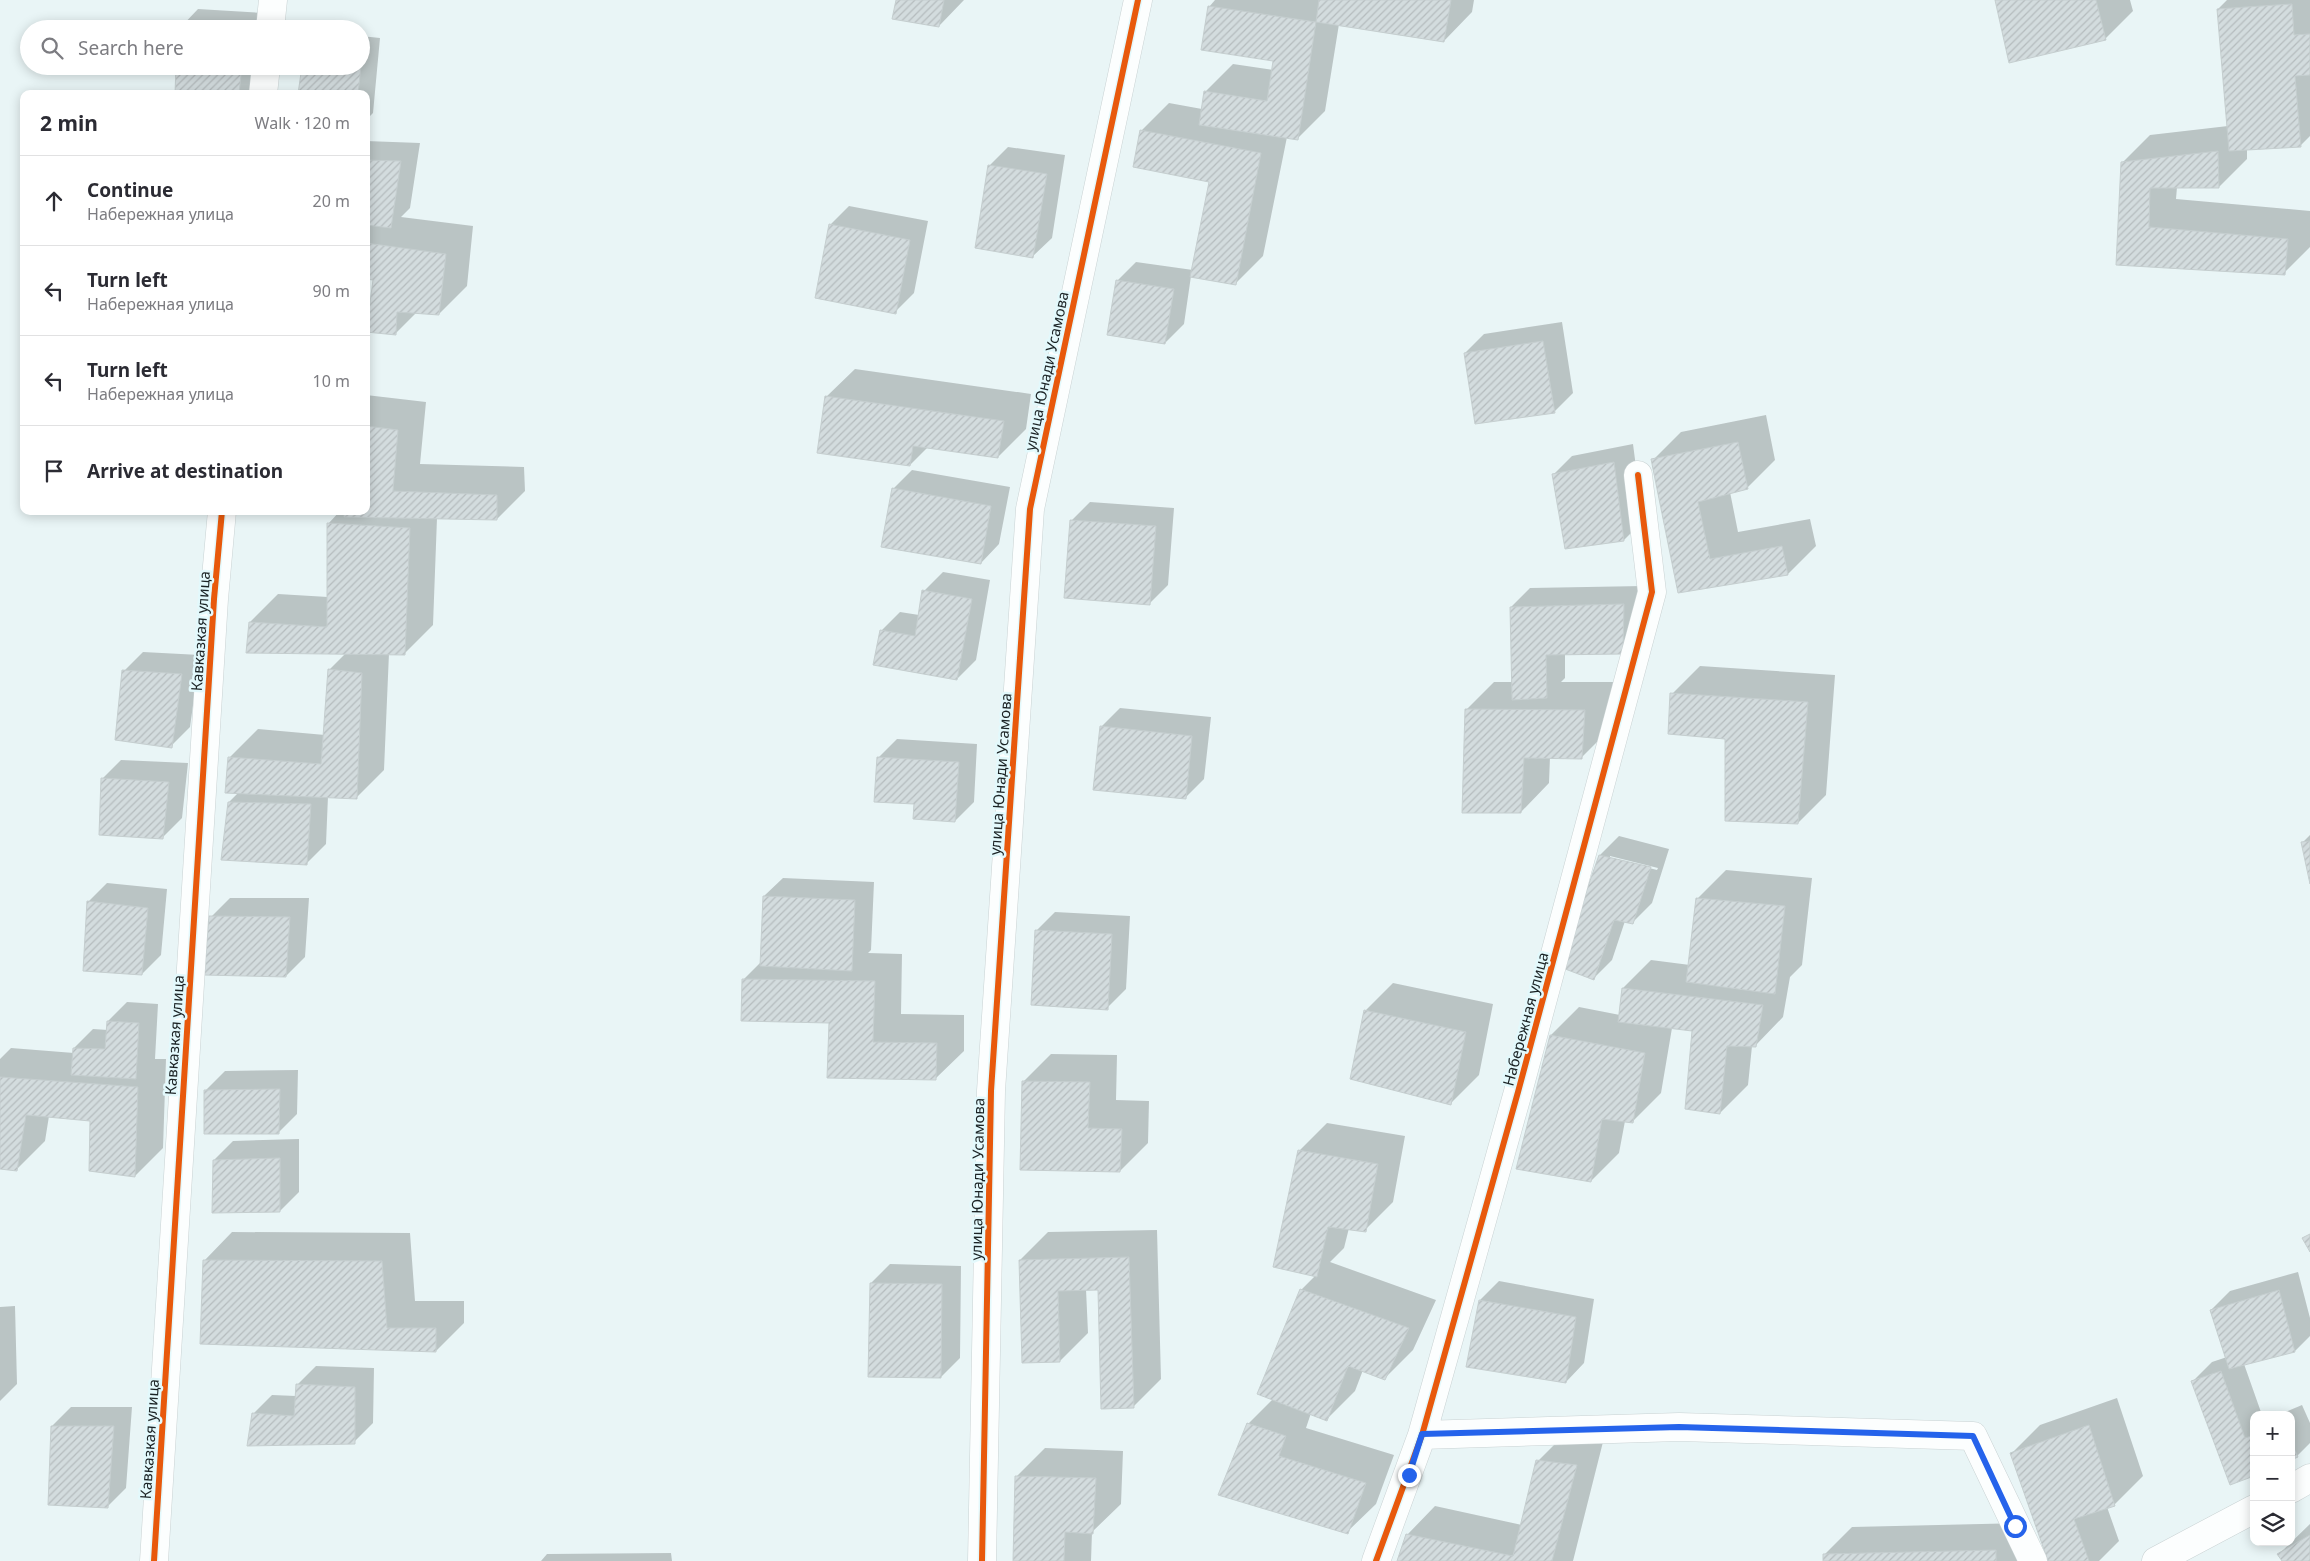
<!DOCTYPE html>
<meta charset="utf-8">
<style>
:root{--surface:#fff;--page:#f7f7f7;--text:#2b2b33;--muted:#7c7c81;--line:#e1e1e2}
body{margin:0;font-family:"Noto Sans",sans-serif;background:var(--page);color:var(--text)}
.controls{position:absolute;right:15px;bottom:15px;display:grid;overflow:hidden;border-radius:10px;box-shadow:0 2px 12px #0003}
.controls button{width:45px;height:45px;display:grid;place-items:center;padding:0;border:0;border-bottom:1px solid var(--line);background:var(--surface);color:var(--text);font:25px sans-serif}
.stop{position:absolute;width:15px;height:15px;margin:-11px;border:4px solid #2563eb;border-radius:50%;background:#fff}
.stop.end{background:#2563eb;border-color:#fff;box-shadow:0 1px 5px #0008}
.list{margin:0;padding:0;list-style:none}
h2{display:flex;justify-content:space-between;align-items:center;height:65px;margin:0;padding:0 20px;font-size:21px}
h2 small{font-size:16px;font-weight:400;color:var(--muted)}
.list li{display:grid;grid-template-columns:32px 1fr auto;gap:15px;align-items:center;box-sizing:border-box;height:90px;padding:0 20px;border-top:1px solid var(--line)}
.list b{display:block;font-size:19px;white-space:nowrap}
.list p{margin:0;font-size:16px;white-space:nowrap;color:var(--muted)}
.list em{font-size:16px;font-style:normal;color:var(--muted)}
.icon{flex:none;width:28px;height:28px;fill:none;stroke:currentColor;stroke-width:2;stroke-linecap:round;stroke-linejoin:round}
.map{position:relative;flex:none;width:2310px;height:1561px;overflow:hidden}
.search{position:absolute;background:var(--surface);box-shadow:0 2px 12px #0003;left:20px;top:20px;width:350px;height:55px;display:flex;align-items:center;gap:12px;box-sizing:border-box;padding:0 18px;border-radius:28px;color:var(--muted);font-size:19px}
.panel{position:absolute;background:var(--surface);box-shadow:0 2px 12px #0003;left:20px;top:90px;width:350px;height:425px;border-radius:10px}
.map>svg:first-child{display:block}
</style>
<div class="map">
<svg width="2310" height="1561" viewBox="0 0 2310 1561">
<defs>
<pattern id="building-hatch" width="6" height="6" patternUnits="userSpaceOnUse" patternTransform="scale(1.25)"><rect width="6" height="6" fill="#d3dcde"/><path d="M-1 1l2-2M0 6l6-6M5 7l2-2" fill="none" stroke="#b5bcbe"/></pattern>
</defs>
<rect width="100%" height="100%" fill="#e9f5f6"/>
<path fill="#0003" fill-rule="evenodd" d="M 897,0 L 964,0 L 939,26 Z
M 1215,0 L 1474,0 L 1472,12 L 1444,41 L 1339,24 L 1325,111 L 1297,139 L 1287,137 L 1263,256 L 1235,284 L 1191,276 L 1184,324 L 1165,343 L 1117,281 L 1136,262 L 1193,270 L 1210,181 L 1141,131 L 1169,103 L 1202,109 L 1205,92 L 1233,64 L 1273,70 L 1275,60 L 1209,7 Z
M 1996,0 L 2130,0 L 2133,11 L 2105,39 Z
M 2227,0 L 2310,0 L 2310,136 L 2300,146 L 2247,149 L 2247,159 L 2219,187 L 2177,187 L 2176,199 L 2310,211 L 2310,247 L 2284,273 L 2118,264 L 2122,163 L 2150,135 L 2228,126 L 2218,9 Z
M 198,9 L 264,13 L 263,29 L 179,29 Z
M 361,36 L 380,38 L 373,113 L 366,120 L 366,94 L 299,94 L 303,66 L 361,66 Z
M 178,66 L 259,66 L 257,85 L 248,94 L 177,94 Z
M 366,141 L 420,143 L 410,208 L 401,217 L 473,226 L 467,286 L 439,314 L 417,312 L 395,334 L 374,279 L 366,278 Z
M 1008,147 L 1065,155 L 1052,238 L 1033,256 L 989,166 Z
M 849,206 L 928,221 L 914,293 L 895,312 L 830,225 Z
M 1562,322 L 1573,393 L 1554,412 L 1465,353 L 1484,334 Z
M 855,369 L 1031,394 L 1026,429 L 998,457 L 928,447 L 910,465 L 826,397 Z
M 366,395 L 426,402 L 420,464 L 524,467 L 525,491 L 497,519 L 437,518 L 433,625 L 404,654 L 389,653 L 384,770 L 356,798 L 328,796 L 326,844 L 307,863 L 229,802 L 238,793 L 230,757 L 258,729 L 325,735 L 329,670 L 346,653 L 247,652 L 250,622 L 278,594 L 328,597 L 328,524 L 340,511 L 366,511 Z
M 1766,415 L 1775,460 L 1747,488 L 1730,492 L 1738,532 L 1810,519 L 1816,546 L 1788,574 L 1679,592 L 1653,460 L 1681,432 Z
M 1633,444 L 1643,521 L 1624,540 L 1566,548 L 1553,475 L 1572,456 Z
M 912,470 L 1010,487 L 999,544 L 981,563 L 893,489 Z
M 1090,502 L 1174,508 L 1168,585 L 1149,604 L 1071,521 Z
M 943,572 L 990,580 L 976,660 L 957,679 L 881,631 L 900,612 L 919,615 L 924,591 Z
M 1643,586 L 1622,652 L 1565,653 L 1565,678 L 1561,682 L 1613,682 L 1609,730 L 1581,758 L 1550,757 L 1549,783 L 1521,812 L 1466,710 L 1494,682 L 1513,682 L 1511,607 L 1530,588 Z
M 143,652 L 200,655 L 190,727 L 171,746 L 124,671 Z
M 1700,666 L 1835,675 L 1826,795 L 1798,823 L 1726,738 L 1672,694 Z
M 1120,708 L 1211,717 L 1204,779 L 1185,798 L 1101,727 Z
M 897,739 L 977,744 L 974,802 L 955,821 L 915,803 L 878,758 Z
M 121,760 L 188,763 L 182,818 L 163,837 L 102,779 Z
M 2310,835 L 2310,878 L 2303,842 Z
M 1619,836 L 1669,849 L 1652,903 L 1633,922 L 1625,921 L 1612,960 L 1593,979 L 1561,966 L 1600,855 ZM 1610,856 L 1658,868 L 1657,870 L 1610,858 Z
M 1726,870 L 1812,878 L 1802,965 L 1790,977 L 1783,1017 L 1755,1046 L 1752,1046 L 1748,1085 L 1720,1113 L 1693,1030 L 1672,1028 L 1661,1093 L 1632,1122 L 1625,1121 L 1619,1153 L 1591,1181 L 1551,1035 L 1579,1007 L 1620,1015 L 1623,988 L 1651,960 L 1690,965 L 1698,898 Z
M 783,878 L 874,882 L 871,950 L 868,953 L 902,954 L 901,1014 L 964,1015 L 964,1051 L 935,1079 L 830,1021 L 743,980 L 761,962 L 764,896 Z
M 107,883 L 167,889 L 161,955 L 142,974 L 88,902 Z
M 230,898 L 309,898 L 305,957 L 286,976 L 211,917 Z
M 1055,912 L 1130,916 L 1126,989 L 1107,1008 L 1036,931 Z
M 1393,983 L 1493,1004 L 1479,1075 L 1451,1103 L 1365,1011 Z
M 127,1002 L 158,1004 L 155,1059 L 166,1059 L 163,1148 L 135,1176 L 91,1120 L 49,1116 L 45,1141 L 16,1170 L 0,1168 L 0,1059 L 11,1048 L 74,1053 L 74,1048 L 93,1029 L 108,1030 L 108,1021 Z
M 1051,1054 L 1117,1055 L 1116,1100 L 1149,1101 L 1148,1143 L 1120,1171 L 1023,1082 Z
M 298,1070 L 297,1114 L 278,1133 L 206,1090 L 225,1071 Z
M 1327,1123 L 1405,1136 L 1393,1202 L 1365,1230 L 1349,1228 L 1344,1248 L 1330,1262 L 1436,1300 L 1413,1350 L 1385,1378 L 1363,1370 L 1355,1391 L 1327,1419 L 1311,1413 L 1306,1428 L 1394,1455 L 1376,1504 L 1347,1532 L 1248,1424 L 1273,1399 L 1301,1290 L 1316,1275 L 1299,1151 Z
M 299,1139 L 299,1192 L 280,1211 L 214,1160 L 233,1141 Z
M 1157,1230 L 1161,1379 L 1133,1407 L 1099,1288 L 1086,1289 L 1088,1333 L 1060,1361 L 1020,1260 L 1048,1232 Z
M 232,1232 L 410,1233 L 415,1301 L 464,1301 L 464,1323 L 436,1351 L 204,1261 Z
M 890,1264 L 961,1266 L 960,1358 L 941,1377 L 871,1283 Z
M 2298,1272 L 2310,1318 L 2310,1336 L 2295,1351 L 2244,1364 L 2262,1415 L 2254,1415 L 2254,1474 L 2193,1381 L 2212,1362 L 2227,1357 L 2211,1310 L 2230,1291 Z
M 1499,1281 L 1594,1299 L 1584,1363 L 1566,1382 L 1480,1300 Z
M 15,1306 L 17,1384 L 0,1401 L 0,1307 Z
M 316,1366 L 374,1368 L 373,1423 L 354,1442 L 253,1414 L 272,1395 L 296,1396 L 297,1385 Z
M 2117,1398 L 2143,1476 L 2115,1504 L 2107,1507 L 2119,1541 L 2099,1561 L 2049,1561 L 2012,1453 L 2040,1425 Z
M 2302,1405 L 2310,1423 L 2310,1443 L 2297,1456 L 2291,1459 L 2291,1415 L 2278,1415 Z
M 71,1407 L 132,1407 L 126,1488 L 107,1507 L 52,1426 Z
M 1566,1433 L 1604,1438 L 1573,1561 L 1398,1561 L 1407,1535 L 1435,1506 L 1522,1525 L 1538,1461 Z
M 1045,1448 L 1123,1451 L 1121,1504 L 1092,1532 L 1091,1561 L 1014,1561 L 1017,1476 Z
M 2024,1523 L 2023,1561 L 1824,1561 L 1824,1555 L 1852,1527 Z
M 2310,1524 L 2310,1561 L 2283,1561 L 2279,1554 Z
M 671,1553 L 672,1561 L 541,1561 L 547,1554 Z"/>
<path fill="url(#building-hatch)" stroke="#c5cecf" d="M 896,0 L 944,0 L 939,27 L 892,19 Z
M 1319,0 L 1451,0 L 1444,42 L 1316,22 Z
M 1995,0 L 2096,0 L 2106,40 L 2009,63 Z
M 2292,4 L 2294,35 L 2310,34 L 2310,75 L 2295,76 L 2301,147 L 2229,151 L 2217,9 Z
M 1208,6 L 1316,22 L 1298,140 L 1199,125 L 1204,91 L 1267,101 L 1273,61 L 1201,50 Z
M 176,66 L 242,66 L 239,94 L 175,94 Z
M 302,66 L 361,66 L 358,94 L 298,94 Z
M 1140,130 L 1261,153 L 1236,285 L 1190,277 L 1209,182 L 1133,167 Z
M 2218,151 L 2219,188 L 2150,188 L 2149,227 L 2288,239 L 2285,275 L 2116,265 L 2121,162 Z
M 366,160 L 401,161 L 391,228 L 366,225 Z
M 988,165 L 1047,174 L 1033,258 L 975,248 Z
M 829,224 L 910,240 L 896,314 L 815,298 Z
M 366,243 L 446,254 L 439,315 L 397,312 L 396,335 L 366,332 L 373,280 L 366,279 Z
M 1116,280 L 1174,289 L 1165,344 L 1107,335 Z
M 1543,341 L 1555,413 L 1475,424 L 1464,353 Z
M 825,396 L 1004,421 L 998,458 L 913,446 L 910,466 L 817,453 Z
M 366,426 L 398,430 L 393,491 L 497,495 L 497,520 L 344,517 L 344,511 L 366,511 Z
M 1738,442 L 1748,489 L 1698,502 L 1710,559 L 1782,546 L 1788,575 L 1678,593 L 1651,459 Z
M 1614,462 L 1624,541 L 1565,549 L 1552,474 Z
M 892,488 L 991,506 L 981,564 L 881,547 Z
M 1070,520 L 1156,526 L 1150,605 L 1064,598 Z
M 327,523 L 410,528 L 405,655 L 246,653 L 249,622 L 327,627 Z
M 922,590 L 972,599 L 957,680 L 873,665 L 880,630 L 915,636 Z
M 1624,604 L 1623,654 L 1546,655 L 1547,698 L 1512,700 L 1510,607 Z
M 328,669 L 362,673 L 357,799 L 225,793 L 228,757 L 321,764 Z
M 122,670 L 182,674 L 172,748 L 115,740 Z
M 1670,693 L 1808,702 L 1798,824 L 1725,821 L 1725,739 L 1668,734 Z
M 1465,709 L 1585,710 L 1582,759 L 1524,758 L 1521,813 L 1462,813 Z
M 1100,726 L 1192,736 L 1186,799 L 1093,790 Z
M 877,757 L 959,762 L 955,822 L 913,819 L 914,804 L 874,802 Z
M 101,778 L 169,782 L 163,839 L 99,835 Z
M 228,802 L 311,804 L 307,865 L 221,860 Z
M 2310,841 L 2310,884 L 2301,842 Z
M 1599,855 L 1651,867 L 1633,924 L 1614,920 L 1594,980 L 1560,967 Z
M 763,896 L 855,900 L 852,971 L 760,966 Z
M 1696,898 L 1785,906 L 1775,994 L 1686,982 Z
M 87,901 L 148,908 L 142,975 L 83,971 Z
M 209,916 L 290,917 L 286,977 L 204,975 Z
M 1035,930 L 1112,934 L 1108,1010 L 1031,1005 Z
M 742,979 L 875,981 L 873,1042 L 937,1043 L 936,1080 L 827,1078 L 829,1023 L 741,1021 Z
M 1622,988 L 1763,1005 L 1756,1047 L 1727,1046 L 1720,1114 L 1685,1109 L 1692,1031 L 1618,1022 Z
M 1364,1010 L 1466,1032 L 1451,1105 L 1350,1079 Z
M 107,1021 L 139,1023 L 136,1079 L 71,1075 L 73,1048 L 105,1049 Z
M 1550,1035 L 1645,1053 L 1633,1123 L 1602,1119 L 1591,1182 L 1516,1169 Z
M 0,1077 L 138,1087 L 135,1177 L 89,1171 L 90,1121 L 26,1115 L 17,1171 L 0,1169 Z
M 1022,1081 L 1090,1082 L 1088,1128 L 1122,1129 L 1120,1172 L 1020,1170 Z
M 280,1089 L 279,1134 L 204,1134 L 204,1090 Z
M 1298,1150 L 1378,1164 L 1366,1232 L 1328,1227 L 1317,1277 L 1273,1267 Z
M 280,1158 L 280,1212 L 212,1213 L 213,1160 Z
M 2310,1234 L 2310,1252 L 2302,1238 Z
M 1129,1257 L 1134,1408 L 1101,1409 L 1098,1290 L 1058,1291 L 1060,1362 L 1022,1363 L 1019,1260 Z
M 203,1260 L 382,1261 L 387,1328 L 436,1328 L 436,1352 L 200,1344 Z
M 870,1283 L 942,1284 L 941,1378 L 868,1377 Z
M 1300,1289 L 1409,1328 L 1385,1380 L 1348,1366 L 1327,1421 L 1257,1394 Z
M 2279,1290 L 2295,1352 L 2229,1369 L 2210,1310 Z
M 1479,1300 L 1576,1317 L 1566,1383 L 1466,1367 Z
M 2221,1371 L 2245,1438 L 2254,1435 L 2254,1476 L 2230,1485 L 2191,1381 Z
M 296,1384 L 355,1387 L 355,1444 L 247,1446 L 252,1413 L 294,1416 Z
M 1247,1423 L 1286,1436 L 1279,1456 L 1366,1483 L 1348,1534 L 1218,1495 Z
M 2089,1425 L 2115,1506 L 2074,1519 L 2089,1561 L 2048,1561 L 2010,1453 Z
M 51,1426 L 114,1426 L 108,1508 L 48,1505 Z
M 2291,1442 L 2298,1457 L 2291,1460 Z
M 1536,1460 L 1577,1465 L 1552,1561 L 1397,1561 L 1406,1534 L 1513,1556 Z
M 1015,1476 L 1096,1478 L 1093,1534 L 1065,1532 L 1064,1561 L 1013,1561 Z
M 2310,1535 L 2310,1561 L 2282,1561 L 2277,1554 Z
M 1996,1550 L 1996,1561 L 1823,1561 L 1823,1554 Z"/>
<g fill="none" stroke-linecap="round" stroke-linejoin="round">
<defs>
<path id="minor" d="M 270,29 L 273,0
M 263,94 L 266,66
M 1422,1435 L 1679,1427 L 1973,1436 L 2033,1561
M 2291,1489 L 2310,1478
M 154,1561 L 214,599 L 222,511
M 982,1561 L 991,1091 L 1030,509 L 1138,0
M 1376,1561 L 1422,1435 L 1518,1092 L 1652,592 L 1638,475
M 2156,1561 L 2254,1509"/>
</defs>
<use href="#minor" stroke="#c9d2d3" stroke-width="29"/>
<use href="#minor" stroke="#fcfefe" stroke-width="28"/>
<defs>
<path id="cycleway" d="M 154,1561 L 214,599 L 222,511
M 982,1561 L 991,1091 L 1030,509 L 1138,0
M 1376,1561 L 1422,1435 L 1518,1092 L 1652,592 L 1638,475"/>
</defs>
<use href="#cycleway" stroke="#e3f9fc" stroke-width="9"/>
<use href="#cycleway" stroke="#e8590c" stroke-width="6"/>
</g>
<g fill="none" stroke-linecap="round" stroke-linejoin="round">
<path stroke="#2563eb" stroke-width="6" d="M 1409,1475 L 1422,1434 L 1679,1427 L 1973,1436 L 2015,1526"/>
</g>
<g text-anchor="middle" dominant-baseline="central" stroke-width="5" stroke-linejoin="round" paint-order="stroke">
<g font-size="15" fill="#1b2325" stroke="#e3f9fc">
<text transform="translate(1046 371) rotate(-78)">улица Юнади Усамова</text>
<text transform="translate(200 631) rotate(-86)">Кавказкая улица</text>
<text transform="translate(1000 774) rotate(-86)">улица Юнади Усамова</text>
<text transform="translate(1525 1019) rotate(-75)">Набережная улица</text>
<text transform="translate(174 1035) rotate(-86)">Кавказкая улица</text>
<text transform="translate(977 1179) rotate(-89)">улица Юнади Усамова</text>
<text transform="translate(149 1439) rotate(-86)">Кавказкая улица</text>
</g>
</g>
</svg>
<div class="controls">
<button>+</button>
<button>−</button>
<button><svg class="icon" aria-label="layers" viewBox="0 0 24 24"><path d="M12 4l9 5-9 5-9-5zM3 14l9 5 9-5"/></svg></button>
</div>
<div class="stop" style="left:2015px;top:1526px"></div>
<div class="stop end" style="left:1409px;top:1475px"></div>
<div class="search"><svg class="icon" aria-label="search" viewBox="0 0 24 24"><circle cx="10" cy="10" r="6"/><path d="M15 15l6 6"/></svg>Search here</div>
<section class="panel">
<h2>2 min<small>Walk · 120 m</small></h2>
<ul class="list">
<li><svg class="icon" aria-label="ahead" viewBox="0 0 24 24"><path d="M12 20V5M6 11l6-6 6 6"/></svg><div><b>Continue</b><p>Набережная улица</p></div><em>20 m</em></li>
<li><svg class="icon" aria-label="left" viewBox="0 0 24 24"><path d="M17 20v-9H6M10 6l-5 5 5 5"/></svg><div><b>Turn left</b><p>Набережная улица</p></div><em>90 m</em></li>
<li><svg class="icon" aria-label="left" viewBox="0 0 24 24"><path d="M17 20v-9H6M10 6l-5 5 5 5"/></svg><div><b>Turn left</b><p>Набережная улица</p></div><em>10 m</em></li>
<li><svg class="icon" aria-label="arrive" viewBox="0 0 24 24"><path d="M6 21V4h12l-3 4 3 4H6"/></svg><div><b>Arrive at destination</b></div></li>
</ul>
</section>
</div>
